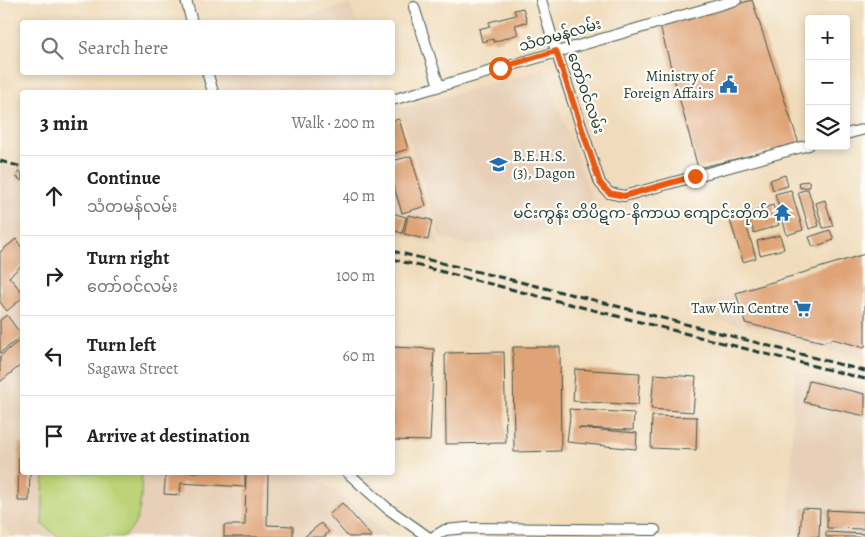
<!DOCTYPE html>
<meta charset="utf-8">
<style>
:root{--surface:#fff;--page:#f6f6f6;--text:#222;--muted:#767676;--line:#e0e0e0}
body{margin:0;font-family:Alegreya,"Noto Sans Myanmar",serif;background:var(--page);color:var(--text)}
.controls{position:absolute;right:15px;top:15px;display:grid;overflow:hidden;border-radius:5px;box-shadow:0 2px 8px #0003}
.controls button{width:45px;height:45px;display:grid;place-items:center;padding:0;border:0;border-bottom:1px solid var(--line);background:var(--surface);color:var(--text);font:25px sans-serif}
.stop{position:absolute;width:15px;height:15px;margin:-11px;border:4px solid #ea580c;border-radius:50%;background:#fff}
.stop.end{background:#ea580c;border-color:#fff;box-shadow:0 1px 5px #0008}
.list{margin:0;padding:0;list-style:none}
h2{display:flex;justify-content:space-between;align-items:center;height:65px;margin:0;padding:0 20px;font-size:21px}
h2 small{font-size:16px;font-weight:400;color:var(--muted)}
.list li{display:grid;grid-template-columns:32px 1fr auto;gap:15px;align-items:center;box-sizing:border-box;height:80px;padding:0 20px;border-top:1px solid var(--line)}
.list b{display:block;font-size:19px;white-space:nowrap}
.list p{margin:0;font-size:16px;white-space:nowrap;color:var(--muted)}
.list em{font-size:16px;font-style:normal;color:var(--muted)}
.icon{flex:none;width:28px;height:28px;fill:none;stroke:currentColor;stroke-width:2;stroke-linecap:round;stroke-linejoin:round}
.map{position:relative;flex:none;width:865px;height:537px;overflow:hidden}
.search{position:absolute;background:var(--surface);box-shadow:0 2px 8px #0003;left:20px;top:20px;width:375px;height:55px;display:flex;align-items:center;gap:12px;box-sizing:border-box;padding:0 18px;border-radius:5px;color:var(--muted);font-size:19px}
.panel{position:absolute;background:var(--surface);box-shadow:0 2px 8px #0003;left:20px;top:90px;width:375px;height:385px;border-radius:5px}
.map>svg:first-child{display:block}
</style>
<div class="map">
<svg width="865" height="537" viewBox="0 0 865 537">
<rect width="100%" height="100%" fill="#fdfcf7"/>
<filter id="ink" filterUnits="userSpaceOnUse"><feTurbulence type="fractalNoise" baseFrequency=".02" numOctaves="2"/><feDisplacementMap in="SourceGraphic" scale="10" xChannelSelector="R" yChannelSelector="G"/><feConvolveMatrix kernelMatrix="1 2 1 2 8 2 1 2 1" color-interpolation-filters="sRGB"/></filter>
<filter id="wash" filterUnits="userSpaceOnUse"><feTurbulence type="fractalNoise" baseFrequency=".0096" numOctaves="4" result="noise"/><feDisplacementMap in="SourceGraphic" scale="20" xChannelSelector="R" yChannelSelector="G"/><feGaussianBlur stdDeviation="1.12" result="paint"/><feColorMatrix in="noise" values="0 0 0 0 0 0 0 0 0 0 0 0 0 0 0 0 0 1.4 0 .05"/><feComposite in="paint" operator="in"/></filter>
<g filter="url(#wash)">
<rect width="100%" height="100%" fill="#f0dbba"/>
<path fill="#e7d0b7" d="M 351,4 L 356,22 L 277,22 Z
M 544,69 L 601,220 L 469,246 L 440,237 L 399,109 Z
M 216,73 L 371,73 L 376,92 L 222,92 Z
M 392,111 L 394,111 L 439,245 L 393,234 Z
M 0,163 L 22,169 L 22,472 L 310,473 L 364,513 L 391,537 L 12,537 L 0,522 Z
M 865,254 L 865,360 L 682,310 L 736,293 Z
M 795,371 L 865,389 L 865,537 L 788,537 Z"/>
<path fill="#bcd377" stroke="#6e8856" d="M 44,473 L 142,473 C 141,492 143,527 122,537 L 59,537 L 42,524 Z"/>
<g id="blocks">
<path fill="#dfa376" d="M 752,0 L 799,144 L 698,168 L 660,26 Z
M 523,8 L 527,22 L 515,25 L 518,34 L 494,42 L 493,39 L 482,42 L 479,29 L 490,26 L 489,22 L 516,15 L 514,10 Z
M 399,119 L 408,149 L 392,154 L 392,121 Z
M 411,156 L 426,206 L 402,213 L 392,181 L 392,161 Z
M 19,171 L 22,173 L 22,181 L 16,177 Z
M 785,175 L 788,186 L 773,190 L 770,180 Z
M 809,181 L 810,187 L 800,188 L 799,182 Z
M 808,189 L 819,226 L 809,229 L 798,192 Z
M 791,190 L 803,230 L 787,235 L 775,194 Z
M 825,200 L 833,226 L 823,228 L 816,203 Z
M 773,205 L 779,225 L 754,233 L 747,214 Z
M 392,213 L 406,217 L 402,233 L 392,230 Z
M 408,215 L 432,220 L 428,240 L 404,234 Z
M 744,217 L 756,258 L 743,262 L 730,220 Z
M 830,230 L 834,240 L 813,247 L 809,237 Z
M 780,235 L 784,249 L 760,255 L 757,241 Z
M 16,239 L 22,248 L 22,265 L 9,277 L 22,292 L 22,298 L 7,311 L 0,302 L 0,252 Z
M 865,254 L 865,348 L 833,339 L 823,342 L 745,323 L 736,293 Z
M 7,315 L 22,336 L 0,353 L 0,320 Z
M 20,340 L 22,344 L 22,364 L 0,382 L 0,356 Z
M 392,347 L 434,349 L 430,441 L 392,440 Z
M 513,347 L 560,347 L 561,451 L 514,452 Z
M 504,352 L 506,443 L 446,444 L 445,353 Z
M 575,369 L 640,373 L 638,405 L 573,401 Z
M 654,374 L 696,377 L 693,412 L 651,409 Z
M 809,381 L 865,394 L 865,416 L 804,402 Z
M 569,409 L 634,413 L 633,430 L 578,428 L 637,433 L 636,449 L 567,442 L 570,416 Z
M 652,416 L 697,417 L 696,450 L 651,448 Z
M 19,443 L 22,443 L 22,472 L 30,472 L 29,501 L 18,501 Z
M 166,472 L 245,472 L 245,487 L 181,483 L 180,495 L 164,494 Z
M 246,472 L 268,472 L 267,525 L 293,526 L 293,537 L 224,537 L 224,525 L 245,525 Z
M 342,503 L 372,537 L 348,537 L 329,515 Z
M 802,508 L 820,509 L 819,537 L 800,537 Z
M 827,510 L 864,512 L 864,529 L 827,528 Z
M 321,523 L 329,532 L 325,535 L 326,537 L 304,537 Z
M 826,532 L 864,534 L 864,537 L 826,537 Z"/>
</g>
</g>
<g filter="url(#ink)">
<use href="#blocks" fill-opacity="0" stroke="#3e5548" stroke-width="1"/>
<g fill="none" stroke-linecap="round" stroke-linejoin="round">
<defs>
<path id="minor" d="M 186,0 L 192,22
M 541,0 L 556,51 L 600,183 L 609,193 L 624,196 L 809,145
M 414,7 L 439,86
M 207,72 L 213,92
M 392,100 L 736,0
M 846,134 L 865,129
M 347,472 L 387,508 L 428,537
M 433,537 L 445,530 L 467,528 L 655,530"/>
</defs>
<use href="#minor" stroke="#3e5548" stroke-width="12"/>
<use href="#minor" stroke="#fff" stroke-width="10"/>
<path stroke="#1f3d34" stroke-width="3" stroke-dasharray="8 4" stroke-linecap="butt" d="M 0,161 L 22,167
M 392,251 L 586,298 L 865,371
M 392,259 L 865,379"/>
</g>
</g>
<g fill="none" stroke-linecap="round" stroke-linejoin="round" filter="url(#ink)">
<path stroke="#ea580c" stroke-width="6" d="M 500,68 L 556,51 L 600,183 L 609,193 L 624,196 L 695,176"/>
</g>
<defs>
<symbol id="civic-bare" viewBox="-9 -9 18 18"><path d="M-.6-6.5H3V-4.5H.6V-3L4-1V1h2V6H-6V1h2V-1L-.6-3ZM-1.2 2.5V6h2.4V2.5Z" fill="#1f6fb2" stroke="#fdfcf7" stroke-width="2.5" paint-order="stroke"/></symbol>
<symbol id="school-bare" viewBox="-9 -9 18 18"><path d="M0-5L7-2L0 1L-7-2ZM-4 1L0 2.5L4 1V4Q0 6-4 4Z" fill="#1f6fb2" stroke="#fdfcf7" stroke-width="2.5" paint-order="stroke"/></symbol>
<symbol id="temple-bare" viewBox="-9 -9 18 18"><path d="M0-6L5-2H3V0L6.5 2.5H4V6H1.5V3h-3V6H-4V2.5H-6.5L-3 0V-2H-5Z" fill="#1f6fb2" stroke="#fdfcf7" stroke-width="2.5" paint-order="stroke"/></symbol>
<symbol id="supermarket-bare" viewBox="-9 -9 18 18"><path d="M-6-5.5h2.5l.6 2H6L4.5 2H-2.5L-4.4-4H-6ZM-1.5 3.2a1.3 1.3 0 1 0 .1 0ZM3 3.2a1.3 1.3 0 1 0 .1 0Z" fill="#1f6fb2" stroke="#fdfcf7" stroke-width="2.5" paint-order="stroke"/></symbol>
</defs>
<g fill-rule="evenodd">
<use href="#civic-bare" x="716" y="72" width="25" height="25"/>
<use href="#school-bare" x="486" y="152" width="25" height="25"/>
<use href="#temple-bare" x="770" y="200" width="25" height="25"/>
<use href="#supermarket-bare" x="790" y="296" width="25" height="25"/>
</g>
<g text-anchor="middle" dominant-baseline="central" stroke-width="4.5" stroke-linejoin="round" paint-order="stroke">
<g font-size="15" fill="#1f3d34" stroke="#fdfcf7">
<text transform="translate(560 35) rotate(-16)">သံတမန်လမ်း</text>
<text transform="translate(586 93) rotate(71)">တော်ဝင်လမ်း</text>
</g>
<g font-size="15" fill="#1f3d34" stroke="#fdfcf7" text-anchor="end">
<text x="714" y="76">Ministry of<tspan x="714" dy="17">Foreign Affairs</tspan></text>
<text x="513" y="156" text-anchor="start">B.E.H.S.<tspan x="513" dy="17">(3), Dagon</tspan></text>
<text x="769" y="213">မင်းကွန်း တိပိဋက-နိကာယ ကျောင်းတိုက်</text>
<text x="789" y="308">Taw Win Centre</text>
</g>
</g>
</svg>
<div class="controls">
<button>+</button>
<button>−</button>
<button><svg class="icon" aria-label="layers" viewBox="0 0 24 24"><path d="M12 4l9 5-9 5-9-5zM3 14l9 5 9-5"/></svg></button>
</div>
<div class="stop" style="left:500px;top:68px"></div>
<div class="stop end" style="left:695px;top:176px"></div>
<div class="search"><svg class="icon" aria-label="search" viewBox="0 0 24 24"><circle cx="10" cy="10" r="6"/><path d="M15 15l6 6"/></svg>Search here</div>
<section class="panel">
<h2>3 min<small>Walk · 200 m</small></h2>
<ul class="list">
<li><svg class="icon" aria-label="ahead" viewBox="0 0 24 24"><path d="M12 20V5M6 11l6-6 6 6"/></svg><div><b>Continue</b><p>သံတမန်လမ်း</p></div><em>40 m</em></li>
<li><svg class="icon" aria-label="right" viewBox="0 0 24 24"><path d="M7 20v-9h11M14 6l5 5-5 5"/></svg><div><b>Turn right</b><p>တော်ဝင်လမ်း</p></div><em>100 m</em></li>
<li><svg class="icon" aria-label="left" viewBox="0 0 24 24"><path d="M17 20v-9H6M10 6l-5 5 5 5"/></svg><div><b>Turn left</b><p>Sagawa Street</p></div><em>60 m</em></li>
<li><svg class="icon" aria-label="arrive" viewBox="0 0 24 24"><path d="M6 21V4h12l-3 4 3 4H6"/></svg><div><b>Arrive at destination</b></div></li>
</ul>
</section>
</div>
